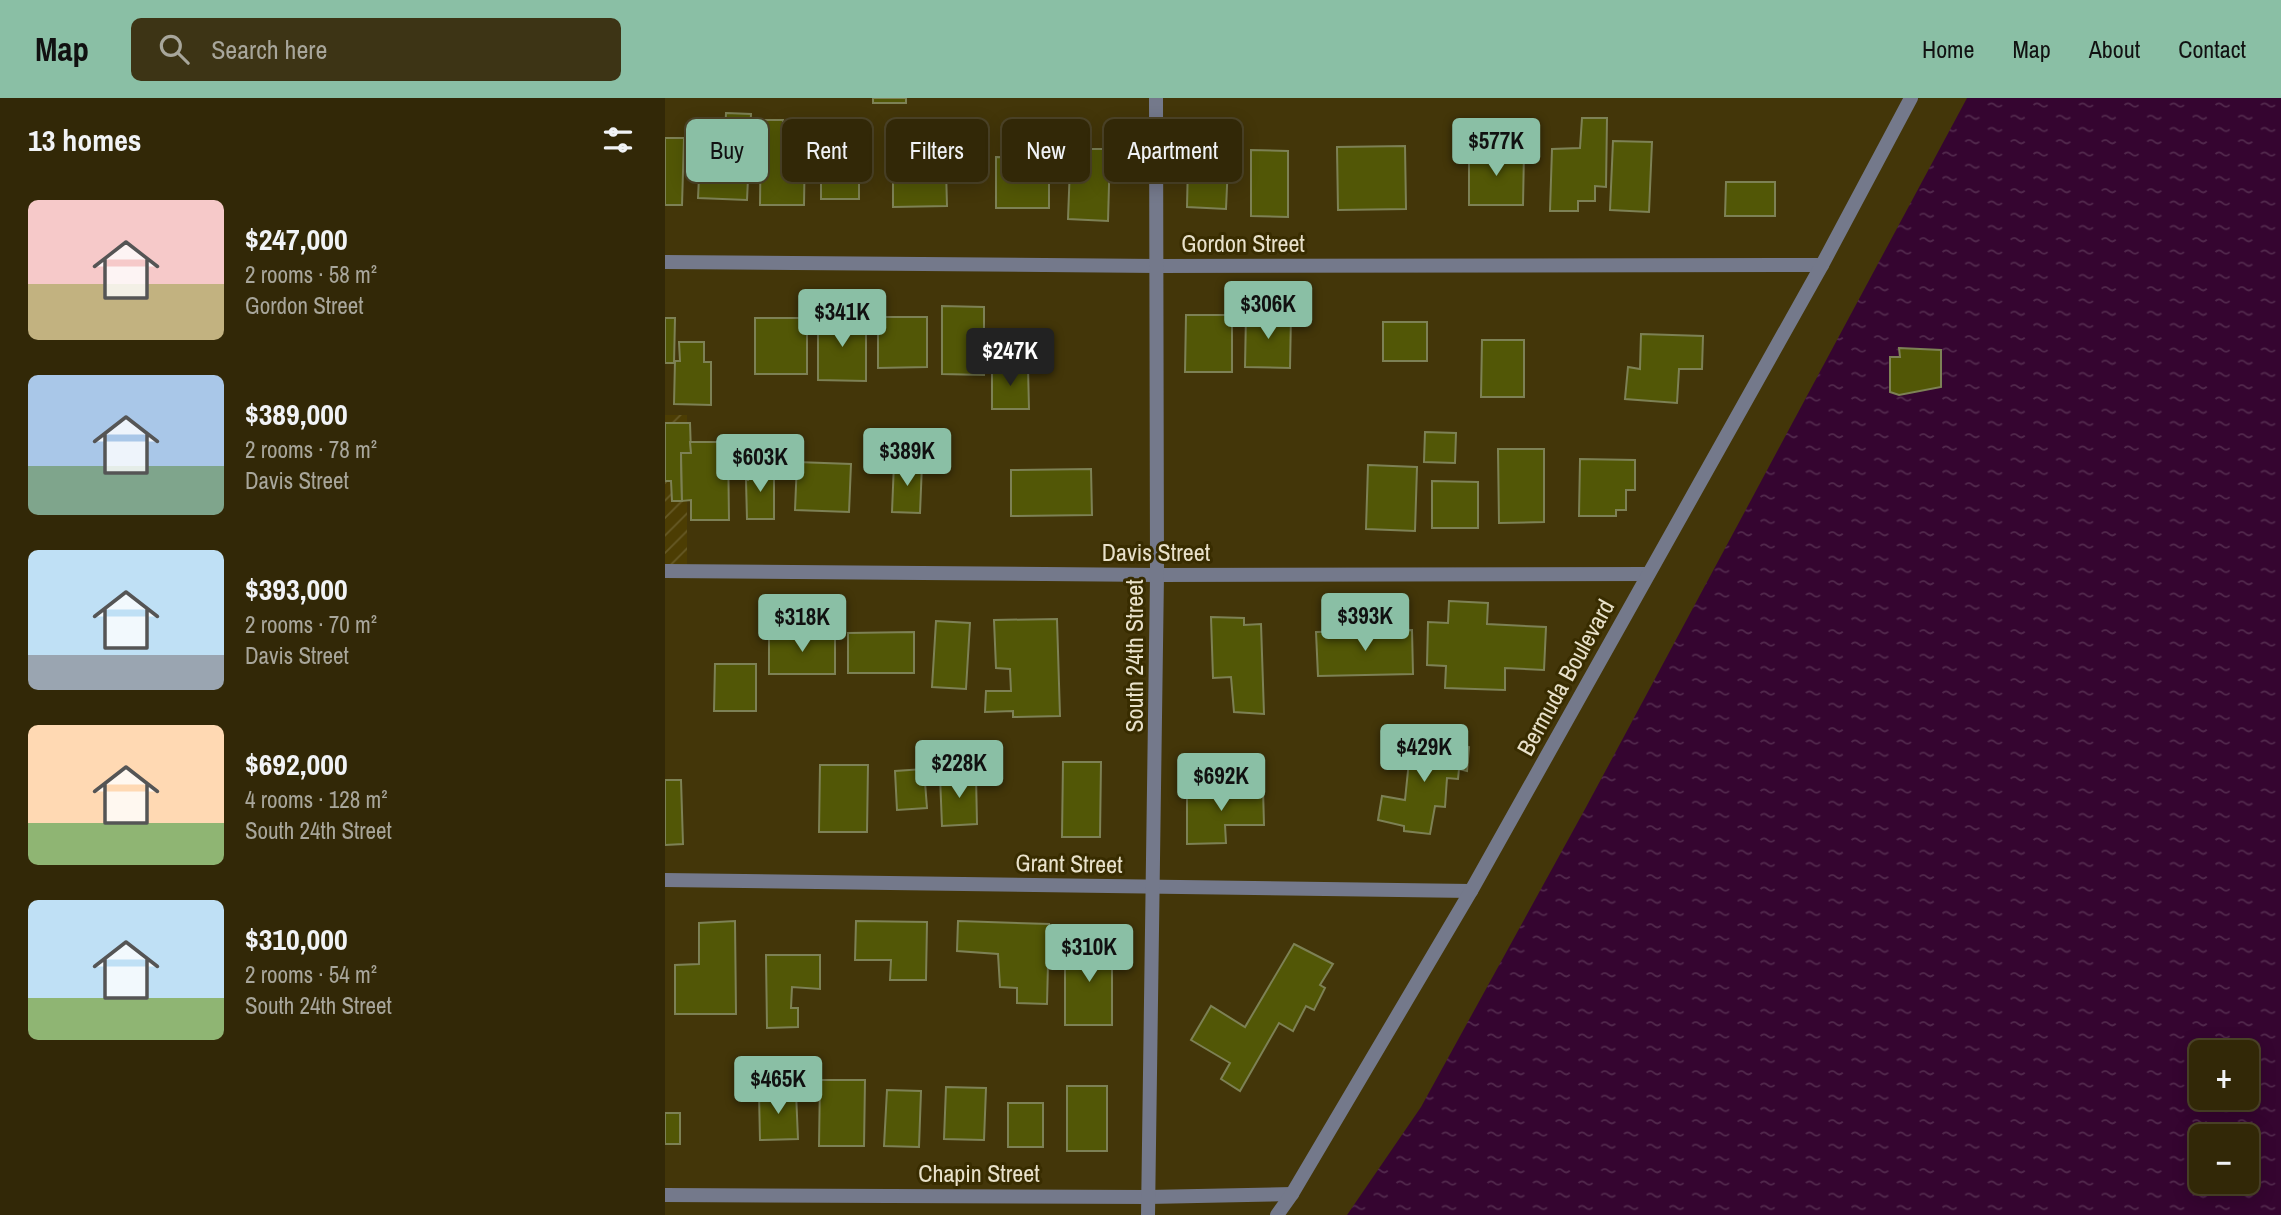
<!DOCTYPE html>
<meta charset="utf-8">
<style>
body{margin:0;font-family:"Archivo Narrow",sans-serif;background:#3d3415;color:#f1f3f6;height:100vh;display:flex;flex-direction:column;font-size:26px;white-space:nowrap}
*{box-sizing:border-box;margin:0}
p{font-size:23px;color:#a8a69b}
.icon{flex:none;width:38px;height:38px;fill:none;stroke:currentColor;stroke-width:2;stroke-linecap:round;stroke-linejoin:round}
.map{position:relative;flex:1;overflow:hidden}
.drawer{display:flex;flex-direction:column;background:#322807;width:665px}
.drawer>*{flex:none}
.top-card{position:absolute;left:21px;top:21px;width:665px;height:63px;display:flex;gap:14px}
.buttons{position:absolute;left:1524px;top:942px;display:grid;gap:14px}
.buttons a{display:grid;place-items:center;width:70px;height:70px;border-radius:10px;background:#322807;box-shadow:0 4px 18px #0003,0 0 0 2px #4d4428;font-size:35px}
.price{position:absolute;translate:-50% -60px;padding:0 16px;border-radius:7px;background:#8abfa5;color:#111;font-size:23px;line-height:46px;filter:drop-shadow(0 2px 4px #0008)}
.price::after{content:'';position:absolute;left:50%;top:42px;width:21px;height:16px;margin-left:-10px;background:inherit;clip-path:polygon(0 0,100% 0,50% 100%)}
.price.active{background:#222;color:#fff}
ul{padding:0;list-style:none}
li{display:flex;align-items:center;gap:21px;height:175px;padding:0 28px}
li span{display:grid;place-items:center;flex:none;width:196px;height:140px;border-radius:10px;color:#555}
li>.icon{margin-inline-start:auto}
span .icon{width:84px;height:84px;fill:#fffc;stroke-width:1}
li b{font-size:30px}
h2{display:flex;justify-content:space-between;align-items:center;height:84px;padding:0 28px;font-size:30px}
.tag{padding:0 24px;border-radius:10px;background:#322807;box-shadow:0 4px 18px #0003,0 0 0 2px #4d4428;font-size:24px;line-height:63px}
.tag.active{background:#8abfa5;color:#111}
header{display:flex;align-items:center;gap:42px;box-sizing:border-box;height:98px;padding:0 35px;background:#8abfa5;color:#111}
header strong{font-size:33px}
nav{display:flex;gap:38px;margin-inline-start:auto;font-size:24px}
.search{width:490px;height:63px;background:#3d3415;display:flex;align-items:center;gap:18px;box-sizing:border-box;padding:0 24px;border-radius:10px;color:#a8a69b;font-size:26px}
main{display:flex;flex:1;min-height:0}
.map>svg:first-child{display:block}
.industrial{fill:url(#industrial-furrows)}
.water{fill:url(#water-ripples);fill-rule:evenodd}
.building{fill:#525706;stroke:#7d8155;stroke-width:2}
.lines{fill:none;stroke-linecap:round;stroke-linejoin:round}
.street{stroke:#74798b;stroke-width:14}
.labels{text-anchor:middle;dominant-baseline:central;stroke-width:6;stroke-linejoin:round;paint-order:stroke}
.street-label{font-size:24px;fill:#e8e1ca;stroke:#382c00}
</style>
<header>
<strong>Map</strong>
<div class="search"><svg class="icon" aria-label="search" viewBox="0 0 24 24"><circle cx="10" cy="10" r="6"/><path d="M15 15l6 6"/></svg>Search here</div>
<nav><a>Home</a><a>Map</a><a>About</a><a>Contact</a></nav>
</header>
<main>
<section class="drawer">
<h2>13 homes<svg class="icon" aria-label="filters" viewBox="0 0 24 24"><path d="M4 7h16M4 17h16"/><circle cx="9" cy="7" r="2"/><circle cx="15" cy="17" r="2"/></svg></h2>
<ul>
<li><span style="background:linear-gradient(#f6c9c9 60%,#c2b280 0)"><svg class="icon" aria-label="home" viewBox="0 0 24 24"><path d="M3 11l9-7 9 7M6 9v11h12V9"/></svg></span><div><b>$247,000</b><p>2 rooms · 58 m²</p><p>Gordon Street</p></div></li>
<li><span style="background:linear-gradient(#a9c7e8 65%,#7fa58c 0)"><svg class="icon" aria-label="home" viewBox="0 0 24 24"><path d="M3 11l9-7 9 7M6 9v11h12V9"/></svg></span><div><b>$389,000</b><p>2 rooms · 78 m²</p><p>Davis Street</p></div></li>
<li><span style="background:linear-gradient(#bfe0f5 75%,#9aa5b1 0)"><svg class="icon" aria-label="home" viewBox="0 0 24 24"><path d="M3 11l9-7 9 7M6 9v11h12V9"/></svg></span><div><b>$393,000</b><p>2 rooms · 70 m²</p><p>Davis Street</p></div></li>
<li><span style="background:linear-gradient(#ffd9b3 70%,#8fb573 0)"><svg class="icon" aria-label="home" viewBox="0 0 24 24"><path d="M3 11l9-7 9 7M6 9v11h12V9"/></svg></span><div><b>$692,000</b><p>4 rooms · 128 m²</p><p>South 24th Street</p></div></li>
<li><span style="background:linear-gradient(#bfe0f5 70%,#8fb573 0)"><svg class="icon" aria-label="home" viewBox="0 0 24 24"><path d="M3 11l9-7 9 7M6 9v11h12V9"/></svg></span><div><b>$310,000</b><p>2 rooms · 54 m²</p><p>South 24th Street</p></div></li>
</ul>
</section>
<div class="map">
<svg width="1616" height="1117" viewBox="0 0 1616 1117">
<defs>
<pattern id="industrial-furrows" width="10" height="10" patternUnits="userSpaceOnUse" patternTransform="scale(1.75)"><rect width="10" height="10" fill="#4c3d03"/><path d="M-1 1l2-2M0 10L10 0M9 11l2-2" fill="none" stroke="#665926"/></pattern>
<pattern id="water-ripples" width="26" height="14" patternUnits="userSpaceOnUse" patternTransform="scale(1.75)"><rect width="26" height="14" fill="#350530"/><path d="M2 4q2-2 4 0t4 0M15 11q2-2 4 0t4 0" fill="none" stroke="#52294d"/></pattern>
</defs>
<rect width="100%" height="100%" fill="#433609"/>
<rect class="industrial" x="0" y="317" width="22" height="155"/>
<path class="water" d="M1302 0H1616V1117H682L756 1009 920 711ZM1536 954H1582V999H1536ZM1536 1038H1582V1083H1536Z"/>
<g class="building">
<rect x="208" y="0" width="33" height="5"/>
<path d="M61 15 86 16 82 102 33 100 36 36H60Z"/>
<path d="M917 20H942L941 89 930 88V103H913V113H885L887 51 915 50Z"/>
<path d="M96 22H118V44H140L139 107H95Z"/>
<path d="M0 40H19L17 107H0Z"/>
<path d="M948 43 987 44 984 114 945 112Z"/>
<path d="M740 48 741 111 673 112 672 49Z"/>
<path d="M426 51H445L443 123 403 121 405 68H425Z"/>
<path d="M586 52 623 53V119L586 118Z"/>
<path d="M804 52 859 53 858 107H804Z"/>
<rect x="156" y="56" width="38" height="45"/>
<path d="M331 59 384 60V110H331Z"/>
<path d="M523 64 563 66 561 111 522 109Z"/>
<path d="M281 71 282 108 228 109V72Z"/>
<path d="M1061 84H1110V118H1060Z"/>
<path d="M277 208 319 209V277L277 276Z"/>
<path d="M581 216 626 217 625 270 580 269Z"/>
<path d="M521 217H567V274H520Z"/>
<path d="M153 219H201V283L153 282Z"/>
<path d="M213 219H262V269L213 270Z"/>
<path d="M0 220H10L9 265H0Z"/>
<rect x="90" y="220" width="52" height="56"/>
<rect x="718" y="224" width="44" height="39"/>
<path d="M976 236 1038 238 1037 271H1014L1012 305 960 301 963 269 975 271Z"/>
<path d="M817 242H859V299H816Z"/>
<path d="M14 244H39V264H46V307L9 306 10 263H15Z"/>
<path d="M1234 250 1276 252V289L1234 297 1225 294V259H1235Z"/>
<path d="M363 269 364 311H327V270Z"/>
<path d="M0 325H25L26 355H16L17 403H7L6 383H0Z"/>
<path d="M760 334 791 335 790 365 759 364Z"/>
<path d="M25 344H63L64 422H26V402L17 403 16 355H26Z"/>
<path d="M833 351H879V424L834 425Z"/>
<path d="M915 361 970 362V392H961V412H951V418H914Z"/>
<path d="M132 364 186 366 184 414 130 412Z"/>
<path d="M229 365 257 366 255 415 227 414Z"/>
<path d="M703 367 752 369 750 433 701 431Z"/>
<path d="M83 370H109V421H82L81 382H83Z"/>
<path d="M426 371 427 417 346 418V372Z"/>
<path d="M767 383 813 384V430H767Z"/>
<path d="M784 503 823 505 822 526 881 529 879 572 840 570V592L780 590 781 568 762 567 763 524 783 525Z"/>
<path d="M546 519 579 520V527L596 526 599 616 569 614 566 579 548 580Z"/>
<path d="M392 521 395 618 348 619V613L320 614 321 593H346L345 571 331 570 329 522Z"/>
<path d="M271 523 305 525 301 591 267 589Z"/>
<path d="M747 532 748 576 653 578 651 534Z"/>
<path d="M249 534V575H183V535Z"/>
<rect x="104" y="536" width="66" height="40"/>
<path d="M50 566H91V613H49Z"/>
<path d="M740 641 804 649 802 673 794 671 793 681 782 680 780 709 770 708 765 736 739 733V728L713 722 717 698 740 702 744 663 737 662Z"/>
<path d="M398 664H436L435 739H397Z"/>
<path d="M155 667H203L202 734H154Z"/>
<path d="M259 671 262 710 232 712 230 673Z"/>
<path d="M311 677 312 726 277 728 275 678Z"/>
<path d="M0 682H16L18 746 0 747Z"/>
<path d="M598 691 599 727H560L561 745 522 746V692Z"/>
<path d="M70 823 71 916H10V867L34 866V825Z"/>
<path d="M191 823 262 824 261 882H225L226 862H190Z"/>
<path d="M293 823 384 826 382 906 352 905V890L335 889 333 856 292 853Z"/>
<rect x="400" y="845" width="47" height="82"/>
<path d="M629 846 668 866 655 887 660 890 649 912 641 908 628 933 614 925 575 993 556 981 565 965 526 942 546 908 580 929Z"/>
<path d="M101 857H155V891L127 889 126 910H133V929L102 930Z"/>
<path d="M155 982H200L199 1048H154Z"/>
<rect x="402" y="988" width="40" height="65"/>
<path d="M281 989 321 990 319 1042 279 1041Z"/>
<path d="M222 992 256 993 254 1049 219 1048Z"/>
<path d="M131 994 133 1041 95 1042 94 995Z"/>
<rect x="343" y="1005" width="35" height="44"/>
<rect x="0" y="1015" width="15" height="31"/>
</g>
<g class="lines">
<g class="street">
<path d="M0 164 492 168 1157 167"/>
<path d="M0 473 492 477 983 476"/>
<path d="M0 782 806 793"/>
<path d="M0 1097 483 1099 627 1096"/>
<path d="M483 1117 492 477 491 0"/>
<path d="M612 1117 627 1096 806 793 1157 167 1246 0"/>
</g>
</g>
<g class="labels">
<g class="street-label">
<text x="578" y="145">Gordon Street</text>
<text x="491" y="454">Davis Street</text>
<text transform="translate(469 558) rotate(-90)">South 24th Street</text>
<text transform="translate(900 579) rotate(-61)">Bermuda Boulevard</text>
<text transform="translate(404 765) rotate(1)">Grant Street</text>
<text x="314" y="1075">Chapin Street</text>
</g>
</g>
</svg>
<div class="buttons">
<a>+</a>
<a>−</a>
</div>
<b class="price" style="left:831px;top:80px">$577K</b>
<b class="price" style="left:603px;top:243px">$306K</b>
<b class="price" style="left:177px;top:251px">$341K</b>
<b class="price active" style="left:345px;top:290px">$247K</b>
<b class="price" style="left:242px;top:390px">$389K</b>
<b class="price" style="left:95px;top:396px">$603K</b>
<b class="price" style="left:700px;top:555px">$393K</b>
<b class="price" style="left:137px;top:556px">$318K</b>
<b class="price" style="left:759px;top:686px">$429K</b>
<b class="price" style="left:294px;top:702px">$228K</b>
<b class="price" style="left:556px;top:715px">$692K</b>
<b class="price" style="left:424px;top:886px">$310K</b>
<b class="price" style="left:113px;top:1018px">$465K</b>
<div class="top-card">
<a class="tag active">Buy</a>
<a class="tag">Rent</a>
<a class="tag">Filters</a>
<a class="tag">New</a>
<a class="tag">Apartment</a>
</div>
</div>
</main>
